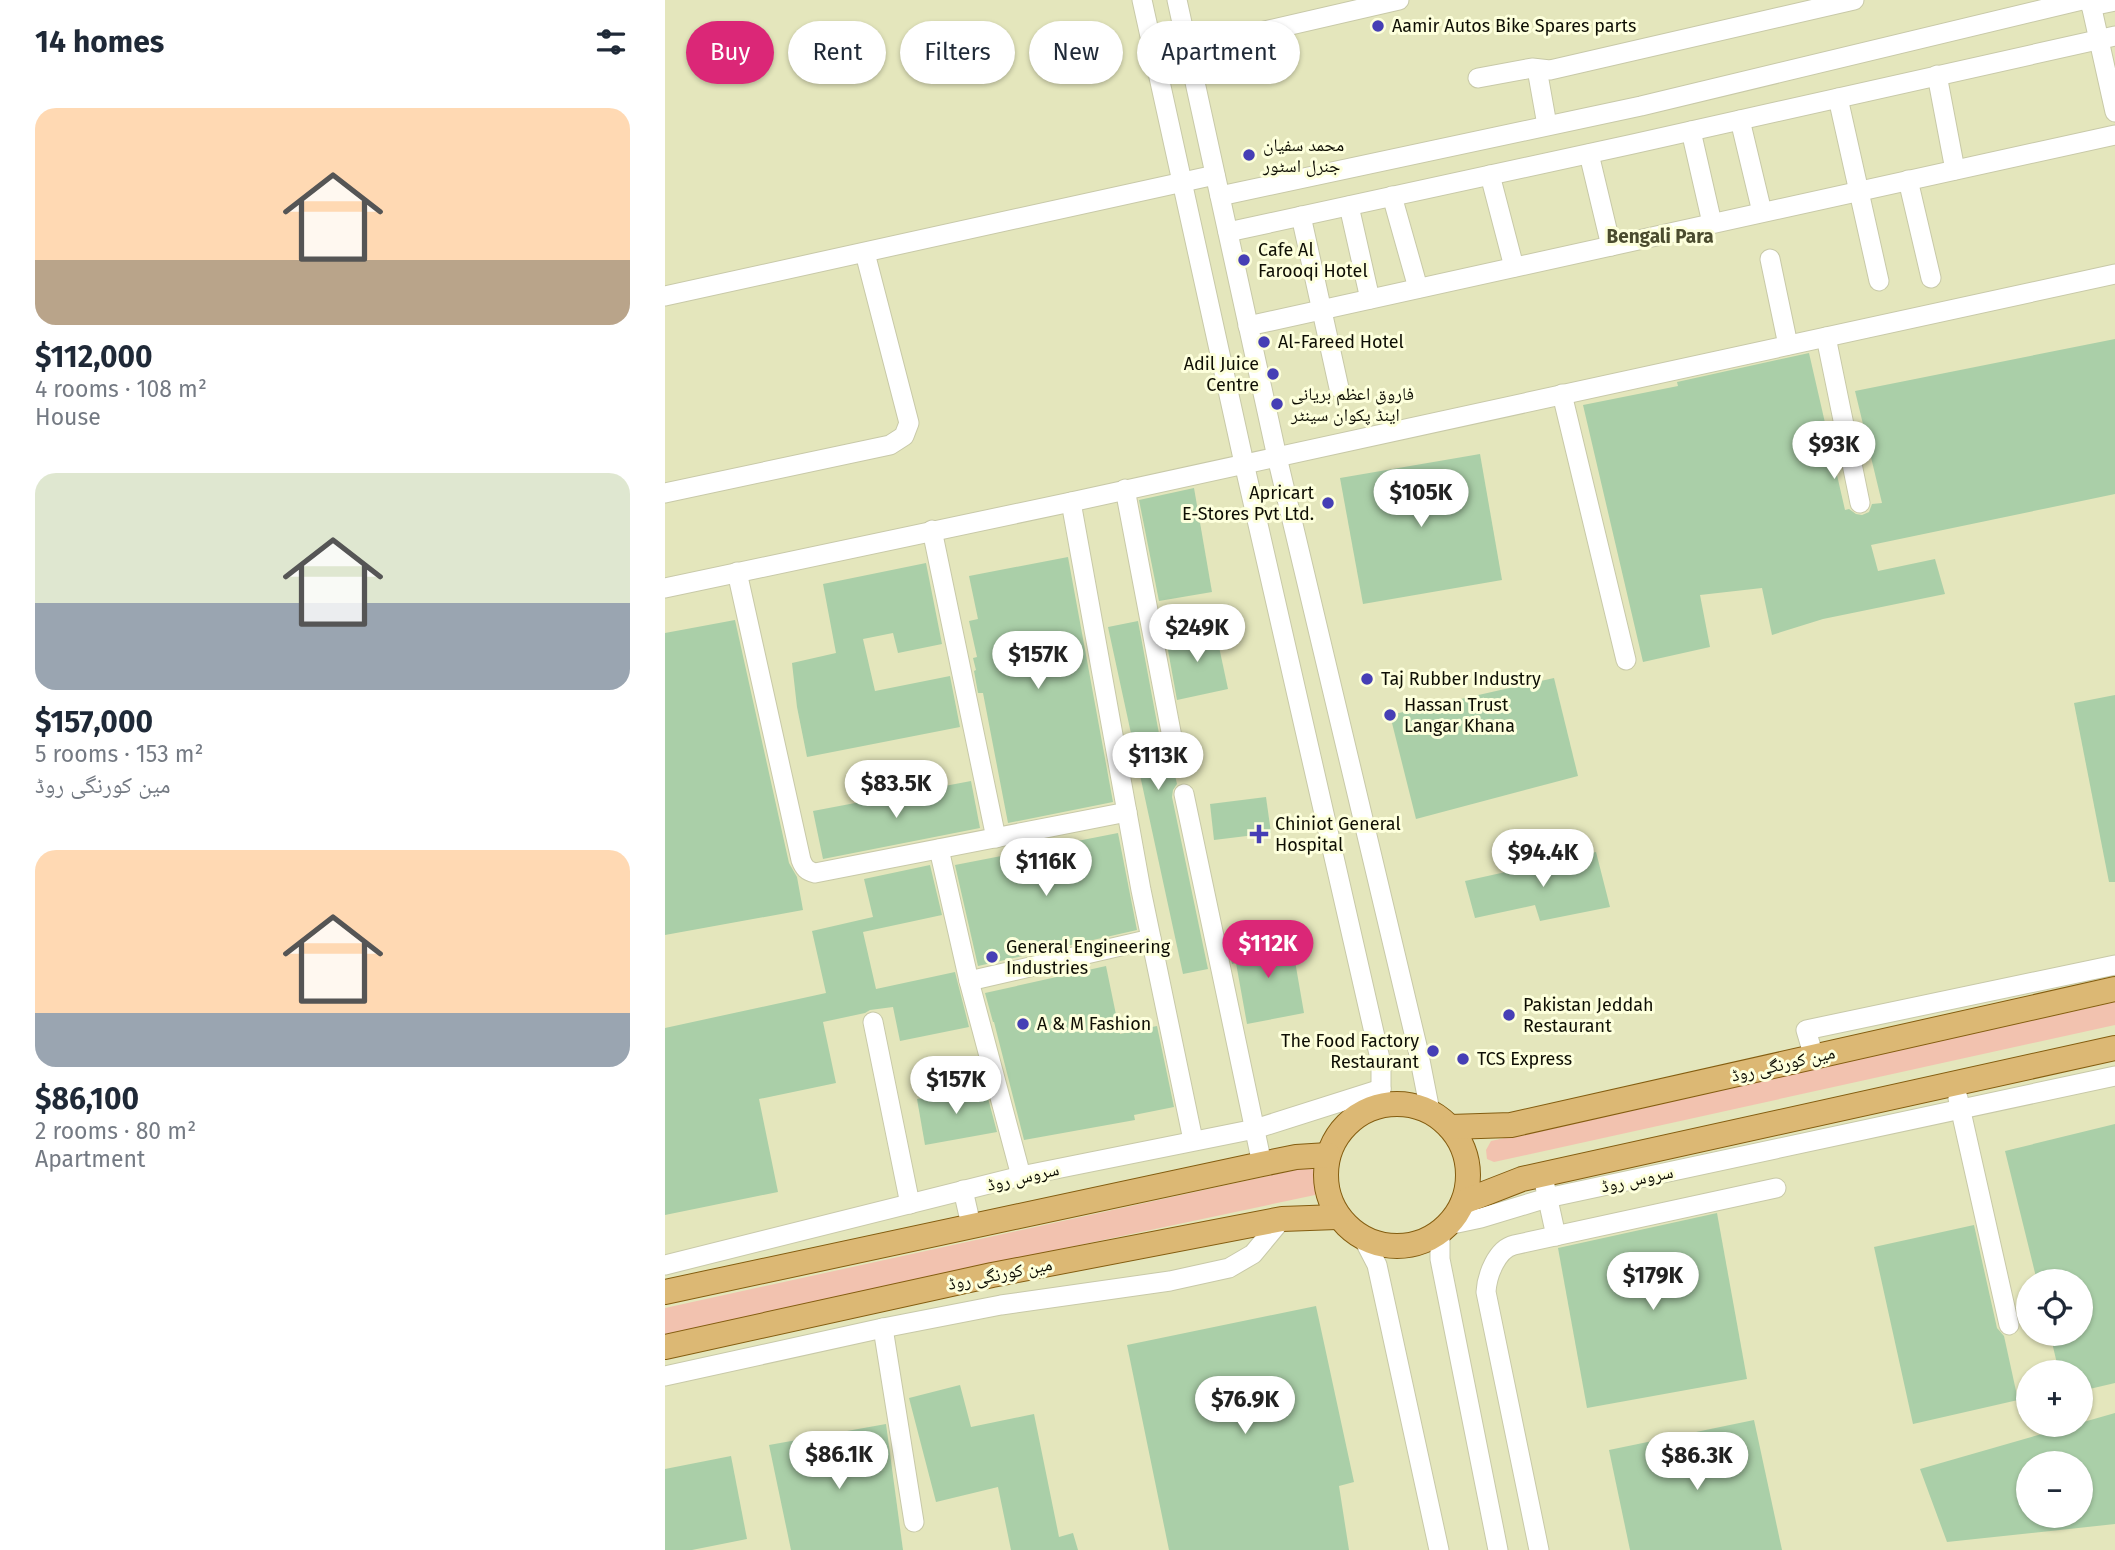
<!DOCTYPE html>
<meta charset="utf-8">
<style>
body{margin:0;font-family:"Fira Sans","Noto Naskh Arabic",sans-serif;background:#f6f6f7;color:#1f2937;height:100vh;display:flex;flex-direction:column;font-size:26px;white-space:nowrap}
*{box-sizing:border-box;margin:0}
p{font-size:23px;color:#747a83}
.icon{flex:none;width:38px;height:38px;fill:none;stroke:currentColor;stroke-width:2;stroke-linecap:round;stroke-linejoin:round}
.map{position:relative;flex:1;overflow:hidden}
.drawer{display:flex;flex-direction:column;background:#fff;width:665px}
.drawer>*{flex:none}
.top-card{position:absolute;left:21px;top:21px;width:665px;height:63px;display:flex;gap:14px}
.controls{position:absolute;left:1351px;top:1269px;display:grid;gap:14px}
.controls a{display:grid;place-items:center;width:77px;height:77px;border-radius:50%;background:#fff;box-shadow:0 2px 5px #0004;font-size:35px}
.price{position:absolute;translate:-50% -60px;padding:0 16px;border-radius:24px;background:#fff;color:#222;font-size:23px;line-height:46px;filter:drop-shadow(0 2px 4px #0008)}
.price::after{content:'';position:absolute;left:50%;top:42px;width:21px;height:16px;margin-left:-10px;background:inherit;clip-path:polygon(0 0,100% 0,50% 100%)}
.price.selected{background:#db2777;color:#fff}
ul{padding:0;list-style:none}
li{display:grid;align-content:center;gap:14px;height:371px;padding:0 35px}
li span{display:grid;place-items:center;height:217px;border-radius:21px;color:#555}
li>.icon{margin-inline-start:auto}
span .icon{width:126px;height:126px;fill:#fffc;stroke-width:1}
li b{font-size:30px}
h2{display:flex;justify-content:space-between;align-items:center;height:84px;padding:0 35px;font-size:30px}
.chip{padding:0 24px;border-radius:32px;background:#fff;box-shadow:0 2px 5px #0004;font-size:24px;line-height:63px}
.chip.selected{background:#db2777;color:#fff}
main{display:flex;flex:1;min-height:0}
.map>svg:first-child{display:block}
.built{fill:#e4e6bc;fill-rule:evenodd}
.green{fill:#f2c2af}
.building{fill:#aacfa8;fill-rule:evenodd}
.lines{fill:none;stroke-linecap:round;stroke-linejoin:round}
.minor-casing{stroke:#c8c9a8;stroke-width:21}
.major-casing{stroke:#845d10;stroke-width:26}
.minor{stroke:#fff;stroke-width:19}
.major{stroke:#dcb874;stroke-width:24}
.poi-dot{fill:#463fb5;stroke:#fdffdc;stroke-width:2.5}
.labels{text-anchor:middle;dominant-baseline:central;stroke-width:6;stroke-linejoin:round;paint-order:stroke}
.poi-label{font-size:18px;fill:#0e0e04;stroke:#fdffdc;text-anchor:start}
.street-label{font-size:18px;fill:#0e0e04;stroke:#fdffdc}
.neighbourhood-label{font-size:19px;font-weight:bold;fill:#4b4c2f;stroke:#fdffdc}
</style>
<main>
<section class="drawer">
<h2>14 homes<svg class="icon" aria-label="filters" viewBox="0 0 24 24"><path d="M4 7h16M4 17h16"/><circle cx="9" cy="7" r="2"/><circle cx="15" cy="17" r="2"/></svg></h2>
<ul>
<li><span style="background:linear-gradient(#ffd9b3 70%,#b9a48a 0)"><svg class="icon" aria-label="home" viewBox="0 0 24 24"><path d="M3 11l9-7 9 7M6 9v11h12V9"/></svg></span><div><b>$112,000</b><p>4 rooms · 108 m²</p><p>House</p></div></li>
<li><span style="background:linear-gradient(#dfe7d0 60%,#9aa5b1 0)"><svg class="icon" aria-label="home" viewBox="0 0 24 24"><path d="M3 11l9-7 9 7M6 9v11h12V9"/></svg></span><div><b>$157,000</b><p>5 rooms · 153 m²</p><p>مین کورنگی روڈ</p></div></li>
<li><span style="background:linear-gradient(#ffd9b3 75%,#9aa5b1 0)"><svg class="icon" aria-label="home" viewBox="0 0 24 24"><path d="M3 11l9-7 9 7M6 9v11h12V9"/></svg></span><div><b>$86,100</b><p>2 rooms · 80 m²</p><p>Apartment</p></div></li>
</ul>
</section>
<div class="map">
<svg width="1450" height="1550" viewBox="0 0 1450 1550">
<rect width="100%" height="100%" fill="#eff1cf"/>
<path class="built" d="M0 0H1450V1550H0ZM1363 1281H1416V1334H1363ZM1363 1372H1416V1424H1363ZM1363 1463H1416V1516H1363Z"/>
<g class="green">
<path d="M1450 1002V1025L829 1162 822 1159 821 1150 826 1141Z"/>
<path d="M644 1167 648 1168 653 1189 650 1195 297 1270 0 1338V1308Z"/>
</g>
<g class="building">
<path d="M1450 339V494L1206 545 1213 571 1270 559 1280 594 1158 619 1107 635 1097 588 1035 595 1045 647 978 662 918 405 1013 386 1012 382 1144 353 1180 510 1184 509 1191 514 1197 515 1204 512 1207 504 1217 503 1190 391Z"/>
<path d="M815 454 837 580 698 604 675 478Z"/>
<path d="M529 488 547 592 494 601 474 500Z"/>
<path d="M403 557 448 802 343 823 318 693H313L309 671 311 670 308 658 312 657 304 621 313 619 304 576Z"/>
<path d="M261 563 277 644 233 653 228 633 198 639 210 691 285 676 295 727 142 757 132 707 127 663 171 653 158 584Z"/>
<path d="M70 620 124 863 132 877 138 910 0 935V633Z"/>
<path d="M473 621 495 739 498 745 504 749 512 784 508 790 507 797 543 969 518 974 443 627Z"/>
<path d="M550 628 563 689 512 700 501 639Z"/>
<path d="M889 678 913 776 751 819 725 715Z"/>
<path d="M1450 695V882H1444L1409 703Z"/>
<path d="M306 781 315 828 158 859 148 811Z"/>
<path d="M601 797 606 833 549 840 545 804Z"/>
<path d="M453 833 472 930 313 966 290 865Z"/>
<path d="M931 852 945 907 875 921 870 905 810 918 800 881Z"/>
<path d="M265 865 277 915 198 932 211 989 290 972 304 1027 235 1041 228 1007 205 1010 200 1013 158 1022 171 1083 94 1099 113 1192 0 1215V1028L161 993 147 931 208 917 199 879Z"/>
<path d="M626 938 639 1013 582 1024 571 963 567 964 564 949Z"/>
<path d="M441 966 455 1034 492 1026 509 1107 469 1115 470 1120 359 1140 329 1022H328L320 993Z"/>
<path d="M320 1087 332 1132 260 1145 252 1099Z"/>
<path d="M1450 1124V1383L1416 1391V1372H1394L1385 1334H1416V1281H1372L1340 1151Z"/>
<path d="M1052 1213 1082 1379 922 1408 893 1248Z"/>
<path d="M1309 1225 1332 1328 1339 1336 1353 1400 1248 1424 1209 1247Z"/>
<path d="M651 1306 689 1482 674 1486 684 1550H504L462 1345Z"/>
<path d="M295 1385 306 1427 369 1414 394 1537 408 1533 413 1550H346L333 1487 271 1502 244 1398Z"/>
<path d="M1450 1413V1524L1282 1542 1255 1469ZM1363 1463H1416V1516H1363Z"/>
<path d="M1089 1420 1117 1550H965L944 1450Z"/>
<path d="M221 1424 238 1550H126L104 1445Z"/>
<path d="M66 1456 82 1539 27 1550H0V1469Z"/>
</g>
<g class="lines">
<g class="minor-casing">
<g id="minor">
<path d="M477 0 579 463 716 1063V1089L707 1108"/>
<path d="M512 0 612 457 753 1050 765 1111"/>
<path d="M1425 0 1450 112"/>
<path d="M1426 6 1450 1"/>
<path d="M522 49 734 0"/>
<path d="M872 69 882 125"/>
<path d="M1272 75 1290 170"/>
<path d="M813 78 867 68 885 70 1189 0"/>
<path d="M1173 98 1214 281"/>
<path d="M1075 120 1097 212"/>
<path d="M1026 131 1047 223"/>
<path d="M924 154 946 246"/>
<path d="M825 175 849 267"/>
<path d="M1243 180 1266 278"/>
<path d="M555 196 976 106 1417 0"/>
<path d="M727 196 753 288"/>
<path d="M684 206 705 299"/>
<path d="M636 216 674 388"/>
<path d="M563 232 968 144 1450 36"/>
<path d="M1105 259 1123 345"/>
<path d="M0 296 550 175"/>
<path d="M583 326 1450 135"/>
<path d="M1161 337 1195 503"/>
<path d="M897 394 961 660"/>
<path d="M460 489 507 737"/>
<path d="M0 493 225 445 239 436 244 423 200 253"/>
<path d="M406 502 476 890 528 1140"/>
<path d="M267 530 331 838"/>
<path d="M72 572 136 860C139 868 142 871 150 873L462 812"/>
<path d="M0 588 406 502 1450 274"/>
<path d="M519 794 597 1164"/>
<path d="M274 849 304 981 356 1176"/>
<path d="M304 981 486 939"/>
<path d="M208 1022 245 1204"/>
<path d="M1149 1057 1141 1030 1450 965"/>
<path d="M1293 1098 1344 1325"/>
<path d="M880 1186 891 1236"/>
<path d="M298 1190 306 1225"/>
<path d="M783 1225 816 1218 882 1198 1450 1076"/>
<path d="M775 1231V1259L833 1550"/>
<path d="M698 1238 712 1265 774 1550"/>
<path d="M0 1265 356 1176 590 1129 716 1089"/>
<path d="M218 1328 249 1522"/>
<path d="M0 1376 218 1328 336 1305 505 1281 564 1268 588 1254 617 1219"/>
<path d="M874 1550 821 1292C822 1275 832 1249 849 1245L1111 1188"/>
</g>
</g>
<g class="major-casing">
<g id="major">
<circle cx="732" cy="1175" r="71"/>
<path d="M785 1127 846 1125 1450 989"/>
<path d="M798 1202 857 1179 1450 1048"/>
<path d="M0 1292 597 1164 631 1157 663 1155"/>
<path d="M0 1347 327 1275 617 1219 672 1217"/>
</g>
</g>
<use href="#minor" class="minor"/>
<use href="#major" class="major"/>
</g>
<g class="poi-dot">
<circle cx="713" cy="26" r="7"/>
<circle cx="584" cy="155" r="7"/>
<circle cx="579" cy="260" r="7"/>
<circle cx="599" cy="342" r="7"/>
<circle cx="608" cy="374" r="7"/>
<circle cx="612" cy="404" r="7"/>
<circle cx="663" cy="503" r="7"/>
<circle cx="702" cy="679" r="7"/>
<circle cx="725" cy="715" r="7"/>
<path d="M590.5 823.5h7v7h7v7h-7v7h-7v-7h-7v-7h7z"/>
<circle cx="327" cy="957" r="7"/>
<circle cx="844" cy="1015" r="7"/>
<circle cx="358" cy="1024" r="7"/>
<circle cx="768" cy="1051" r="7"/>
<circle cx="798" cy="1059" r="7"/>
</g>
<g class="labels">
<g class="poi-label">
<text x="727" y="26">Aamir Autos Bike Spares parts</text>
<text x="598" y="145">محمد سفیان<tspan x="598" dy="21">جنرل اسٹور</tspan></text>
<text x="593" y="250">Cafe Al<tspan x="593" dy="21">Farooqi Hotel</tspan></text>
<text x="613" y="342">Al-Fareed Hotel</text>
<text x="594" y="364" text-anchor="end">Adil Juice<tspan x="594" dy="21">Centre</tspan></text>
<text x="626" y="394">فاروق اعظم بریانی<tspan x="626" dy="21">اینڈ پکوان سینٹر</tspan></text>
<text x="649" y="493" text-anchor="end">Apricart<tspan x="649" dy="21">E-Stores Pvt Ltd.</tspan></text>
<text x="716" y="679">Taj Rubber Industry</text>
<text x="739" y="705">Hassan Trust<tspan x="739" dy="21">Langar Khana</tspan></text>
<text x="610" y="824">Chiniot General<tspan x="610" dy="21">Hospital</tspan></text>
<text x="341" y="947">General Engineering<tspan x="341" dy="21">Industries</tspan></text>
<text x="858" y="1005">Pakistan Jeddah<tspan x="858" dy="21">Restaurant</tspan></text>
<text x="372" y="1024">A &amp; M Fashion</text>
<text x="754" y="1041" text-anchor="end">The Food Factory<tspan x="754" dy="21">Restaurant</tspan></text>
<text x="812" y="1059">TCS Express</text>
</g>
<g class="street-label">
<text transform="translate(1118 1064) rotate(-13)">مین کورنگی روڈ</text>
<text transform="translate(358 1177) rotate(-13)">سروس روڈ</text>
<text transform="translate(972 1179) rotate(-12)">سروس روڈ</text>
<text transform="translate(335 1274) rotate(-11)">مین کورنگی روڈ</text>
</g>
<g class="neighbourhood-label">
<text x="995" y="236">Bengali Para</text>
</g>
</g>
</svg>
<div class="controls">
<a><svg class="icon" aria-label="locate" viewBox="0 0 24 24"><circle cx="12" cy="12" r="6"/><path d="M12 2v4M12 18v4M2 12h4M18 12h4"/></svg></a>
<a>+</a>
<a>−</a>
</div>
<b class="price" style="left:1169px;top:481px">$93K</b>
<b class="price" style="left:756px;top:529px">$105K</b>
<b class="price" style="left:532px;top:664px">$249K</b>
<b class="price" style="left:373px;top:691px">$157K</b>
<b class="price" style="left:493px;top:792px">$113K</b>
<b class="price" style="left:231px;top:820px">$83.5K</b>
<b class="price" style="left:878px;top:889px">$94.4K</b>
<b class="price" style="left:381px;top:898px">$116K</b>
<b class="price selected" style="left:603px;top:980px">$112K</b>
<b class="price" style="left:291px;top:1116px">$157K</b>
<b class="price" style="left:988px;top:1312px">$179K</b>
<b class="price" style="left:580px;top:1436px">$76.9K</b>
<b class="price" style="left:174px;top:1491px">$86.1K</b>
<b class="price" style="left:1032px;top:1492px">$86.3K</b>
<div class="top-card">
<a class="chip selected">Buy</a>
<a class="chip">Rent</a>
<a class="chip">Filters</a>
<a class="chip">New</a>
<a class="chip">Apartment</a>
</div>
</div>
</main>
